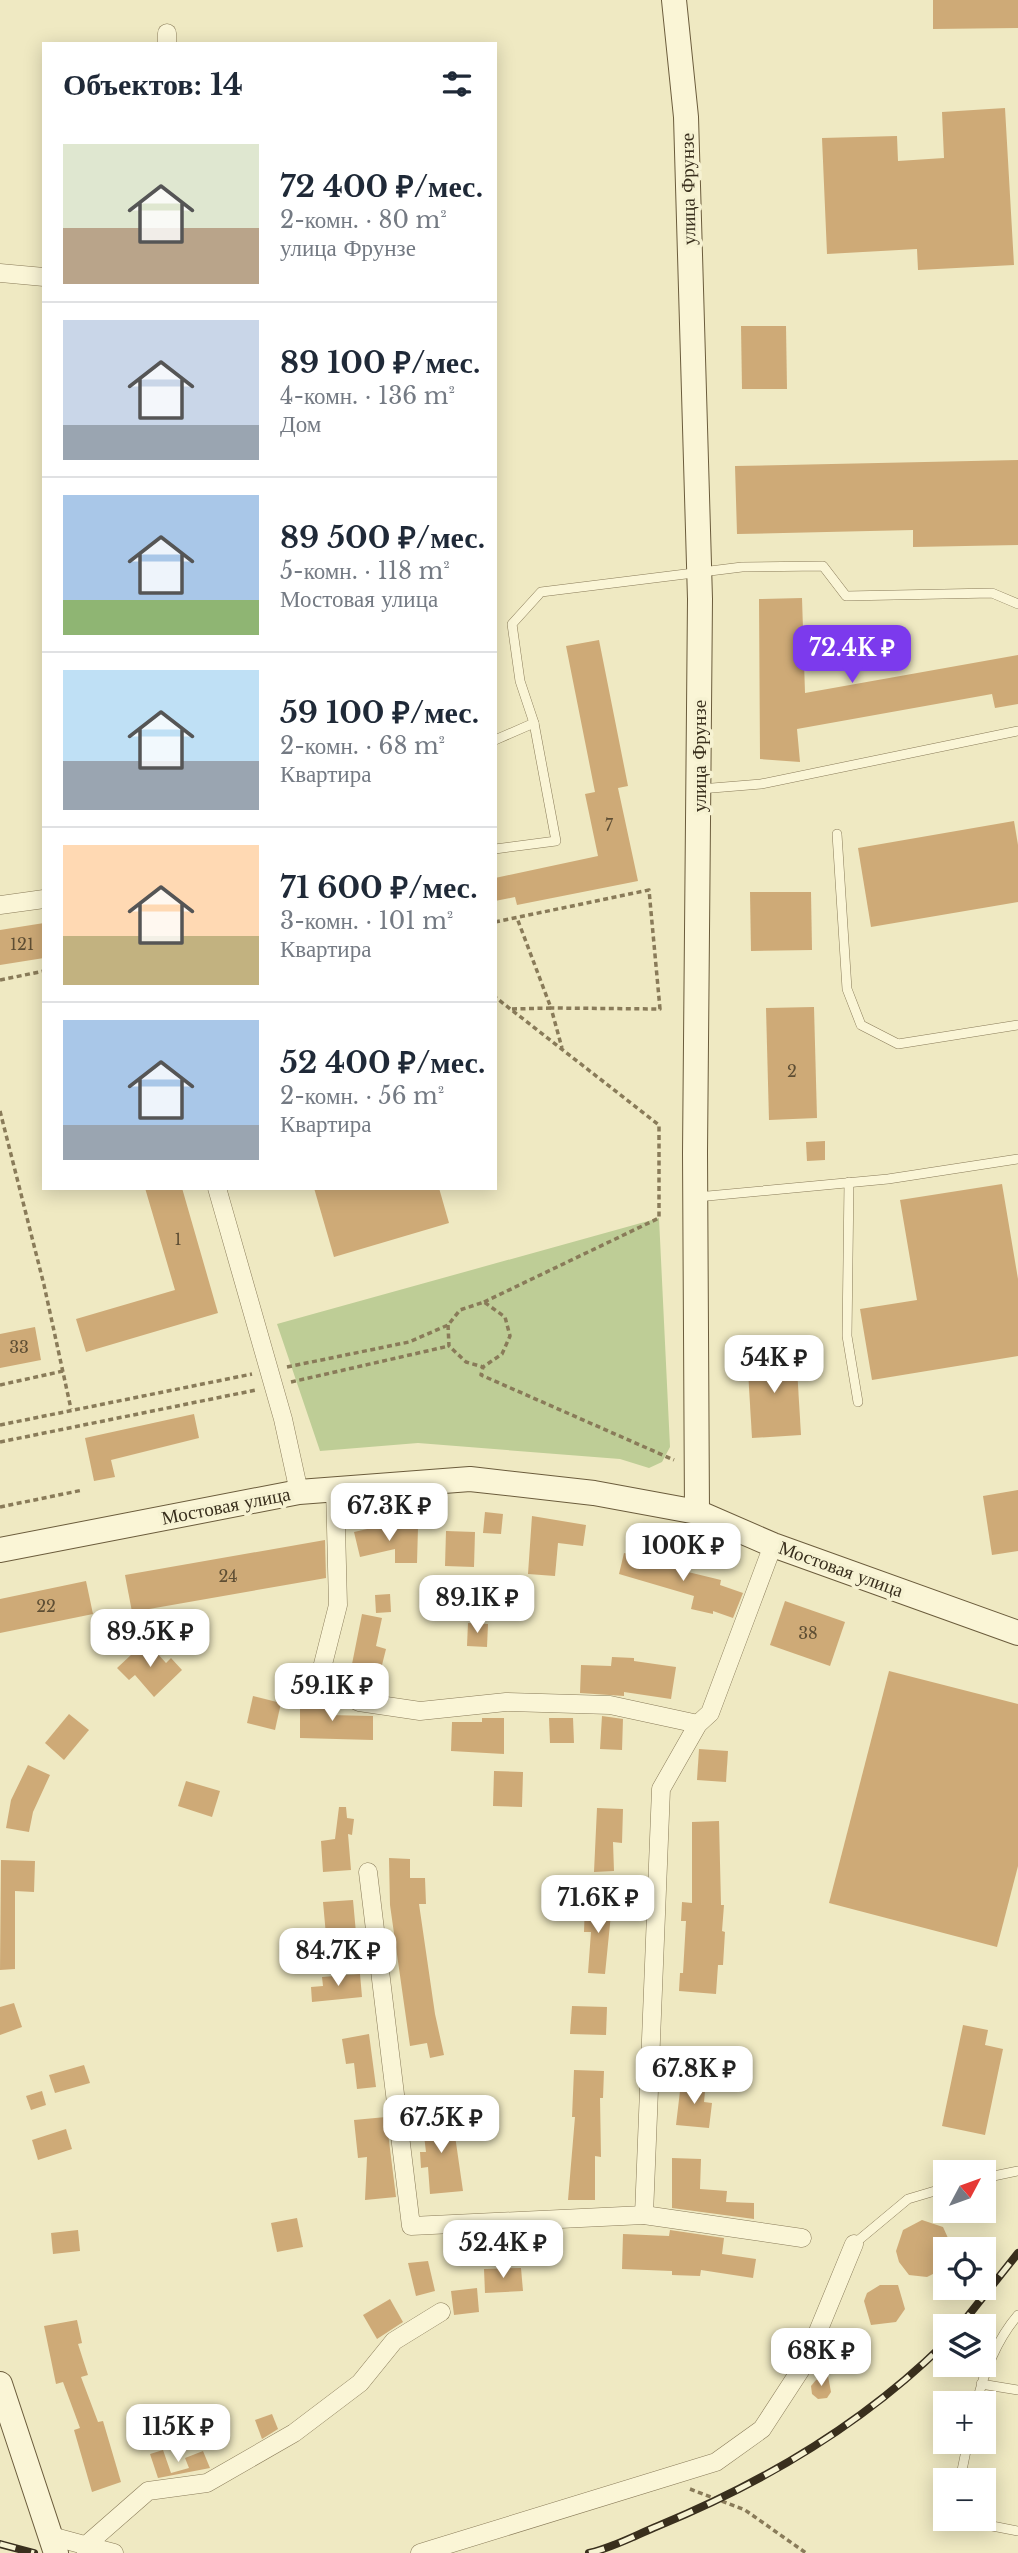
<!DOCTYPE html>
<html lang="ru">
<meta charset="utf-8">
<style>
body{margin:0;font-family:"Libre Baskerville",serif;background:#f6f6f7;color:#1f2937;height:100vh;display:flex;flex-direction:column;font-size:26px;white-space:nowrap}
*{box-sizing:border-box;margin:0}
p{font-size:23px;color:#747a83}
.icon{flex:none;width:38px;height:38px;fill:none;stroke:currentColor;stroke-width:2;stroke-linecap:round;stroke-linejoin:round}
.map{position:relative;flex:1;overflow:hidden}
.sheet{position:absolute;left:42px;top:42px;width:455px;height:1148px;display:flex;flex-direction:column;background:#fff;border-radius:0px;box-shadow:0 4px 18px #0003}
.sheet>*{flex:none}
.needle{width:46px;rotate:49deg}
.controls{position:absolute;left:933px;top:2160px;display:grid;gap:14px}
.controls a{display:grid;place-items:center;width:63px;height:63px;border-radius:0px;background:#fff;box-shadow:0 4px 18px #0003;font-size:35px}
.price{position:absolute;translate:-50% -60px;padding:0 16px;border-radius:14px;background:#fff;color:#222;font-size:23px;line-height:46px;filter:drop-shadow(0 2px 4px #0008)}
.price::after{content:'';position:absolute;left:50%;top:42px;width:21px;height:16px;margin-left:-10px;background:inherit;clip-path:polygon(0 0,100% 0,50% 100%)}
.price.current{background:#7c3aed;color:#fff}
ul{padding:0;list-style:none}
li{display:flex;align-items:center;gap:21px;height:175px;padding:0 21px}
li+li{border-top:2px solid #e0e1e3}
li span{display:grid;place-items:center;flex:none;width:196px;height:140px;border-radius:0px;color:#555}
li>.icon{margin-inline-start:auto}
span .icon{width:84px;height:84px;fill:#fffc;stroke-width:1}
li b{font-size:30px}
h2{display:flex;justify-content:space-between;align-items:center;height:84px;padding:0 21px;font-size:30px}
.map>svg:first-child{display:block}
.green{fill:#becd96}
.building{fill:#ceaa77}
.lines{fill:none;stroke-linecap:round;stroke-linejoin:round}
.lane-casing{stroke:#897b59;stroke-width:10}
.street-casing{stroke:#897b59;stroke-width:19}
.secondary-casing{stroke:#6b5c3c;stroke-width:26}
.path{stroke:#897b59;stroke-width:3.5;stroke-dasharray:5 3.5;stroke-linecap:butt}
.lane{stroke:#faf5d6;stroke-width:9}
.street{stroke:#faf5d6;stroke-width:18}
.secondary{stroke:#faf5d6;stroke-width:24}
.rail-casing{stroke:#392f1d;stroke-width:8}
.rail{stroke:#f6f2d2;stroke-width:5;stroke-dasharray:16;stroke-linecap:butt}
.labels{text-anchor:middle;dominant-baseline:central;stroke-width:7;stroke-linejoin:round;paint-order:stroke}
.number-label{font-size:16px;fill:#5e4e34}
.street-label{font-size:19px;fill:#392f1d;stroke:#f6f2d2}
</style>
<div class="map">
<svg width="1018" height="2553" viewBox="0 0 1018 2553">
<rect width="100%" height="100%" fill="#efe9c2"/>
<path class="green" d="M659 1218 670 1447 662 1462 649 1468 620 1459 418 1443 320 1451 277 1324Z"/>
<g class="building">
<path d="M933 0H1018V28L933 29Z"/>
<path d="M1005 108 1014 265 918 270 917 249 827 254 822 138 897 136 898 161 944 158 942 112Z"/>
<path d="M741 326H786L787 389H742Z"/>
<path d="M1018 460V545L913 547V530L737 534 735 466Z"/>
<path d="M802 598 805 693 1018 655V704L995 708 992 694 797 729 800 762 760 759 759 599Z"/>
<path d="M599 640 628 786 618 788 638 881 517 905 515 897 495 901V878L598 856 585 794 595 792 566 646Z"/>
<path d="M1014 821 1018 845V902L871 927 858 848Z"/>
<path d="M750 892H811L812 950 751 951Z"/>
<path d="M44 923V958L0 965V930Z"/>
<path d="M814 1007 817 1118 769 1120 766 1008Z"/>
<path d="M825 1141V1160L807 1161 806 1142Z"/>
<path d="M1002 1184 1018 1279V1356L872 1380 860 1309 917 1300 900 1200Z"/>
<path d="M145 1188H182L218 1313 86 1352 76 1319 175 1290Z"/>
<path d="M314 1188H439L449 1223 334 1257Z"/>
<path d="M35 1327 41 1360 0 1368V1334Z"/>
<path d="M796 1352 801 1435 752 1438 747 1354Z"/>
<path d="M194 1414 199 1438 111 1460 115 1477 94 1481 85 1438Z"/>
<path d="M1018 1490V1551L992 1555 983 1496Z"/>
<path d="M485 1512 503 1514 501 1534 483 1533Z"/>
<path d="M532 1516 586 1525 583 1546 558 1543 555 1576 528 1574Z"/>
<path d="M376 1527 418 1528 417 1563H395V1549L360 1557 354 1532Z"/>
<path d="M446 1531 475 1532 474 1567 445 1566Z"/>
<path d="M325 1540 326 1578 132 1612 125 1575Z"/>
<path d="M638 1548 658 1554 655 1564 721 1580 720 1585 743 1593 733 1618 713 1611V1614L691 1609 694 1596 619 1574 624 1553 636 1556Z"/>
<path d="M86 1581 93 1614 0 1633V1599Z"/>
<path d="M390 1594 391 1612 376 1613 375 1595Z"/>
<path d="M785 1601 845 1622 830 1666 770 1645Z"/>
<path d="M362 1614 382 1618 376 1646 386 1649 378 1681 350 1674Z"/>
<path d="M468 1623 488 1624 487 1647 467 1646Z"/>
<path d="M146 1641 166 1663 171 1658 182 1670 154 1697 135 1675 129 1680 117 1668Z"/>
<path d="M612 1657 634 1658V1661L676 1667 671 1699 624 1692V1696L580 1693 581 1665 611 1666Z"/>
<path d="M889 1671 1018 1704V1866L997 1947 829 1903Z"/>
<path d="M253 1696 281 1703 275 1730 247 1723Z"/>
<path d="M300 1699 329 1700V1715L373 1716V1740L300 1738Z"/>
<path d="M69 1714 89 1730 64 1760 45 1743Z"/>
<path d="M602 1716 623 1719 622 1750 600 1749Z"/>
<path d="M482 1718H504V1754L451 1751 452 1722H482Z"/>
<path d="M549 1718H573L574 1743H550Z"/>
<path d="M699 1749 728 1751 726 1782 697 1780Z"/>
<path d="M28 1765 50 1775 33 1812 29 1832 6 1828 11 1800Z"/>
<path d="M494 1771 523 1772 522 1807 493 1806Z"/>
<path d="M186 1781 220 1791 212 1817 178 1806Z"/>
<path d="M339 1807H346L347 1818 354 1819 352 1835 348 1834 351 1870 323 1872 321 1841 335 1839Z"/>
<path d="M597 1808 623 1809 622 1843 613 1842 614 1871 594 1872Z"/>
<path d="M719 1821 721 1905H724L722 1931 725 1932 723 1965H718L716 1994 679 1991 680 1973H683L686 1921H681L682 1902 692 1903V1822Z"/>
<path d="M389 1858 410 1859V1878H425L426 1904H419L435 2014 444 2055 430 2058 427 2043 410 2046 390 1905Z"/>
<path d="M1 1860 35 1861 34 1892 15 1891V1969L0 1970Z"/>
<path d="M353 1900 356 1933 326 1935 323 1902Z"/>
<path d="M585 1903 612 1904 605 1974 588 1973 591 1932H584Z"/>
<path d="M360 1974 362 1997 312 2002 311 1987 323 1986 322 1977Z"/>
<path d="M14 2003 22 2027 0 2035V2007Z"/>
<path d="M572 2006 607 2007 606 2035 570 2034Z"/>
<path d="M963 2025 988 2030 985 2045 1003 2049 985 2135 942 2126Z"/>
<path d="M369 2034 376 2087 357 2089 354 2063 346 2064 342 2039Z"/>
<path d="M84 2065 90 2083 55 2093 49 2075Z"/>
<path d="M574 2070 604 2071 603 2098H600L601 2157 595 2156V2200H568L575 2117H572Z"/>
<path d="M687 2079 706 2081 704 2102 712 2103 709 2128 676 2125 680 2091 685 2092Z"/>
<path d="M42 2091 46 2105 31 2110 26 2096Z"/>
<path d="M452 2115 463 2191 430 2194 428 2167 421 2168 420 2152H426L422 2119Z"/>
<path d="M386 2117 396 2197 365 2200 367 2157 358 2158 354 2120Z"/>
<path d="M66 2129 72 2149 38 2160 32 2140Z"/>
<path d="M672 2158 701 2159 700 2189 727 2191 726 2202 754 2203V2219L672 2208Z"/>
<path d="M297 2218 303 2247 277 2252 271 2223Z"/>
<path d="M922 2220 943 2227 953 2249H945V2268L927 2277 909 2275 899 2262 896 2251 903 2230Z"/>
<path d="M78 2230 80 2251 53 2254 51 2233Z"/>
<path d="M670 2230 724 2238 722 2254 756 2259 753 2278 701 2270 700 2276 672 2275V2271L622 2269 623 2234 669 2236Z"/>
<path d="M428 2261 435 2291 416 2296 408 2263Z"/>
<path d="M521 2268 523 2291 485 2293 484 2269Z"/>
<path d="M880 2285H898L905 2309 896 2322 871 2325 864 2301 867 2293Z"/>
<path d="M477 2288 479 2312 454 2315 451 2291Z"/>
<path d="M390 2299 403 2322 377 2339 363 2315Z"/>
<path d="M77 2320 82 2343 78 2344 88 2375 81 2377 98 2422 103 2421 121 2482 92 2492 74 2430 80 2428 63 2382 56 2384 44 2326Z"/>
<path d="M848 2332 865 2333 870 2350 866 2364 852 2372 835 2370 830 2354 834 2339Z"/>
<path d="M828 2376 831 2392 827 2398 818 2399 812 2394 811 2386 816 2380Z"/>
<path d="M272 2414 278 2429 262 2439 255 2420Z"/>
<path d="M163 2450 171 2473 189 2468 185 2458 203 2451 210 2468 158 2478 150 2454Z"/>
</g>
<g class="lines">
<g class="lane-casing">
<g id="lane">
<path d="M495 740 534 723 520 681 512 624 541 592 742 567 823 566 846 596 992 593 1018 604"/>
<path d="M700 789 761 784 1018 731"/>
<path d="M837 834 847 989 861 1025 898 1044 1018 1025"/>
<path d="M495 849 556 841 534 723"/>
<path d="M849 1182 847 1336 858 1402"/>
<path d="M697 1197 888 1179 1018 1159"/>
<path d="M984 2178 1018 2171"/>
<path d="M854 2244 908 2199 945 2188"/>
<path d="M981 2384 1018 2390"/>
<path d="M977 2403C983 2373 998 2338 1018 2315"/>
<path d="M960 2480 968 2441"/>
<path d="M977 2518 982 2524 1018 2531"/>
</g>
</g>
<g class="street-casing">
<g id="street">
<path d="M167 44V33"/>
<path d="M0 273 44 277"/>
<path d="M0 905 44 899"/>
<path d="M217 1188 283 1419 299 1492"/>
<path d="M335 1488 338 1605 321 1672 328 1687 359 1702 420 1711 506 1702 610 1705 698 1724"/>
<path d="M368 1872 411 2226 644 2215 802 2238"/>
<path d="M644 2215 661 1789 698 1724 710 1713 773 1545"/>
<path d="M51 2536 114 2553"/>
<path d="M84 2547 148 2491 207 2483 294 2433 360 2383 394 2341 441 2312"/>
<path d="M420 2553 716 2462 762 2429 805 2363 854 2244"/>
</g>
</g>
<g class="secondary-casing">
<g id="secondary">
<path d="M674 0 686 117 700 599 695 1153 697 1512"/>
<path d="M0 1550 299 1492 470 1479 594 1493 697 1512 773 1545 1018 1633"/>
<path d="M0 2384 56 2553"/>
</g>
</g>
<g class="path">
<path d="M495 922 649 890 660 1009 551 1008 562 1048"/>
<path d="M0 980 44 971"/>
<path d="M512 1009 551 1008 517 918"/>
<path d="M0 1111 44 1285 71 1409"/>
<path d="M484 1302 659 1218V1125L495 997"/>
<path d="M448 1325 449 1346 466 1362 483 1367 481 1375 674 1460"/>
<path d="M287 1367 409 1342 448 1325 460 1310 484 1302 505 1317 510 1336 502 1354 483 1367"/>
<path d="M291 1382 449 1346"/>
<path d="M0 1385 63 1371"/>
<path d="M0 1425 252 1374"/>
<path d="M0 1442 256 1390"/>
<path d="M0 1507 83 1490"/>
<path d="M690 2489 745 2510 806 2553"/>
</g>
<use href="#lane" class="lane"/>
<use href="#street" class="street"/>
<use href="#secondary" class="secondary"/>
<g class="rail-casing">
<g id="rail">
<path d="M960 2326 1018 2253"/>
<path d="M0 2544 34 2553"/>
<path d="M589 2553C612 2548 636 2535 658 2526 765 2482 863 2424 945 2343"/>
</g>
</g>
<use href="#rail" class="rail"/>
</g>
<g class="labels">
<g class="number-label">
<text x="609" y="825">7</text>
<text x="22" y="944">121</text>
<text x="792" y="1071">2</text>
<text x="178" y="1239">1</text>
<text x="19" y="1347">33</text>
<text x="228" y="1576">24</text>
<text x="46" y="1606">22</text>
<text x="808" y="1633">38</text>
</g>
<g class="street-label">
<text transform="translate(688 189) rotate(-91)">улица Фрунзе</text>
<text transform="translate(699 756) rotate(-90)">улица Фрунзе</text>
<text transform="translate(226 1506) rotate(-11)">Мостовая улица</text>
<text transform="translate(841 1569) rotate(20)">Мостовая улица</text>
</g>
</g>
</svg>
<div class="controls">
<a><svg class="needle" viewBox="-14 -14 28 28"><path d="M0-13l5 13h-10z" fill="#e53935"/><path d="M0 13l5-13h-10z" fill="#747a83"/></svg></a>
<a><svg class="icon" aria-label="locate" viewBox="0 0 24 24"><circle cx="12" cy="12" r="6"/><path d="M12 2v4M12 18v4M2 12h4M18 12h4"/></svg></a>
<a><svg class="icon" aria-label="layers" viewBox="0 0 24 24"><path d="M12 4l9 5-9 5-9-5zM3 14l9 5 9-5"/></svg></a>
<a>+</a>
<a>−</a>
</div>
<b class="price current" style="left:852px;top:685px">72.4K ₽</b>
<b class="price" style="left:774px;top:1395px">54K ₽</b>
<b class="price" style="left:389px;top:1543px">67.3K ₽</b>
<b class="price" style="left:683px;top:1583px">100K ₽</b>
<b class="price" style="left:477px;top:1635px">89.1K ₽</b>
<b class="price" style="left:150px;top:1669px">89.5K ₽</b>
<b class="price" style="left:332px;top:1723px">59.1K ₽</b>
<b class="price" style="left:598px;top:1935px">71.6K ₽</b>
<b class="price" style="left:338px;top:1988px">84.7K ₽</b>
<b class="price" style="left:694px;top:2106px">67.8K ₽</b>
<b class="price" style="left:441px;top:2155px">67.5K ₽</b>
<b class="price" style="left:503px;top:2280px">52.4K ₽</b>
<b class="price" style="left:821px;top:2388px">68K ₽</b>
<b class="price" style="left:178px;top:2464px">115K ₽</b>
<section class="sheet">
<h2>Объектов: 14<svg class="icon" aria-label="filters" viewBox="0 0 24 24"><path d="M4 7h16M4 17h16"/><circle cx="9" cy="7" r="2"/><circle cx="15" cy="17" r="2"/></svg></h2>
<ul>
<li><span style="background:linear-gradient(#dfe7d0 60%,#b9a48a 0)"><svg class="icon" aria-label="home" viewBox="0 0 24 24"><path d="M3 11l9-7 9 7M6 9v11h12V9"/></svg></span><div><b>72 400 ₽/мес.</b><p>2-комн. · 80 m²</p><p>улица Фрунзе</p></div></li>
<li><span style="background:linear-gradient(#c9d6e8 75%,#9aa5b1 0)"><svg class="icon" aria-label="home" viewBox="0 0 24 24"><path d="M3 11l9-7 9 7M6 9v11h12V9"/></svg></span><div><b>89 100 ₽/мес.</b><p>4-комн. · 136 m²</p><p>Дом</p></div></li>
<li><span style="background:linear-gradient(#a9c7e8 75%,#8fb573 0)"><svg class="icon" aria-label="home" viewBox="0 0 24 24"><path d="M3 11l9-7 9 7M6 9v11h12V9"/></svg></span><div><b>89 500 ₽/мес.</b><p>5-комн. · 118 m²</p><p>Мостовая улица</p></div></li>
<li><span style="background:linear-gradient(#bfe0f5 65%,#9aa5b1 0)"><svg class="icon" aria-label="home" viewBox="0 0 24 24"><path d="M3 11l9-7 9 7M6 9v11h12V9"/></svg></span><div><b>59 100 ₽/мес.</b><p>2-комн. · 68 m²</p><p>Квартира</p></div></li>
<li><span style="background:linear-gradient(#ffd9b3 65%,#c2b280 0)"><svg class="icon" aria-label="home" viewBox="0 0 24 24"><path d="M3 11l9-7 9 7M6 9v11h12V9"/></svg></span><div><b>71 600 ₽/мес.</b><p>3-комн. · 101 m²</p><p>Квартира</p></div></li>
<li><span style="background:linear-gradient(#a9c7e8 75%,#9aa5b1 0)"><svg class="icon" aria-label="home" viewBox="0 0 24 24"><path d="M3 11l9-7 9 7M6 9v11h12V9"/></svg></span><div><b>52 400 ₽/мес.</b><p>2-комн. · 56 m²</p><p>Квартира</p></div></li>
</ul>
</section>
</div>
